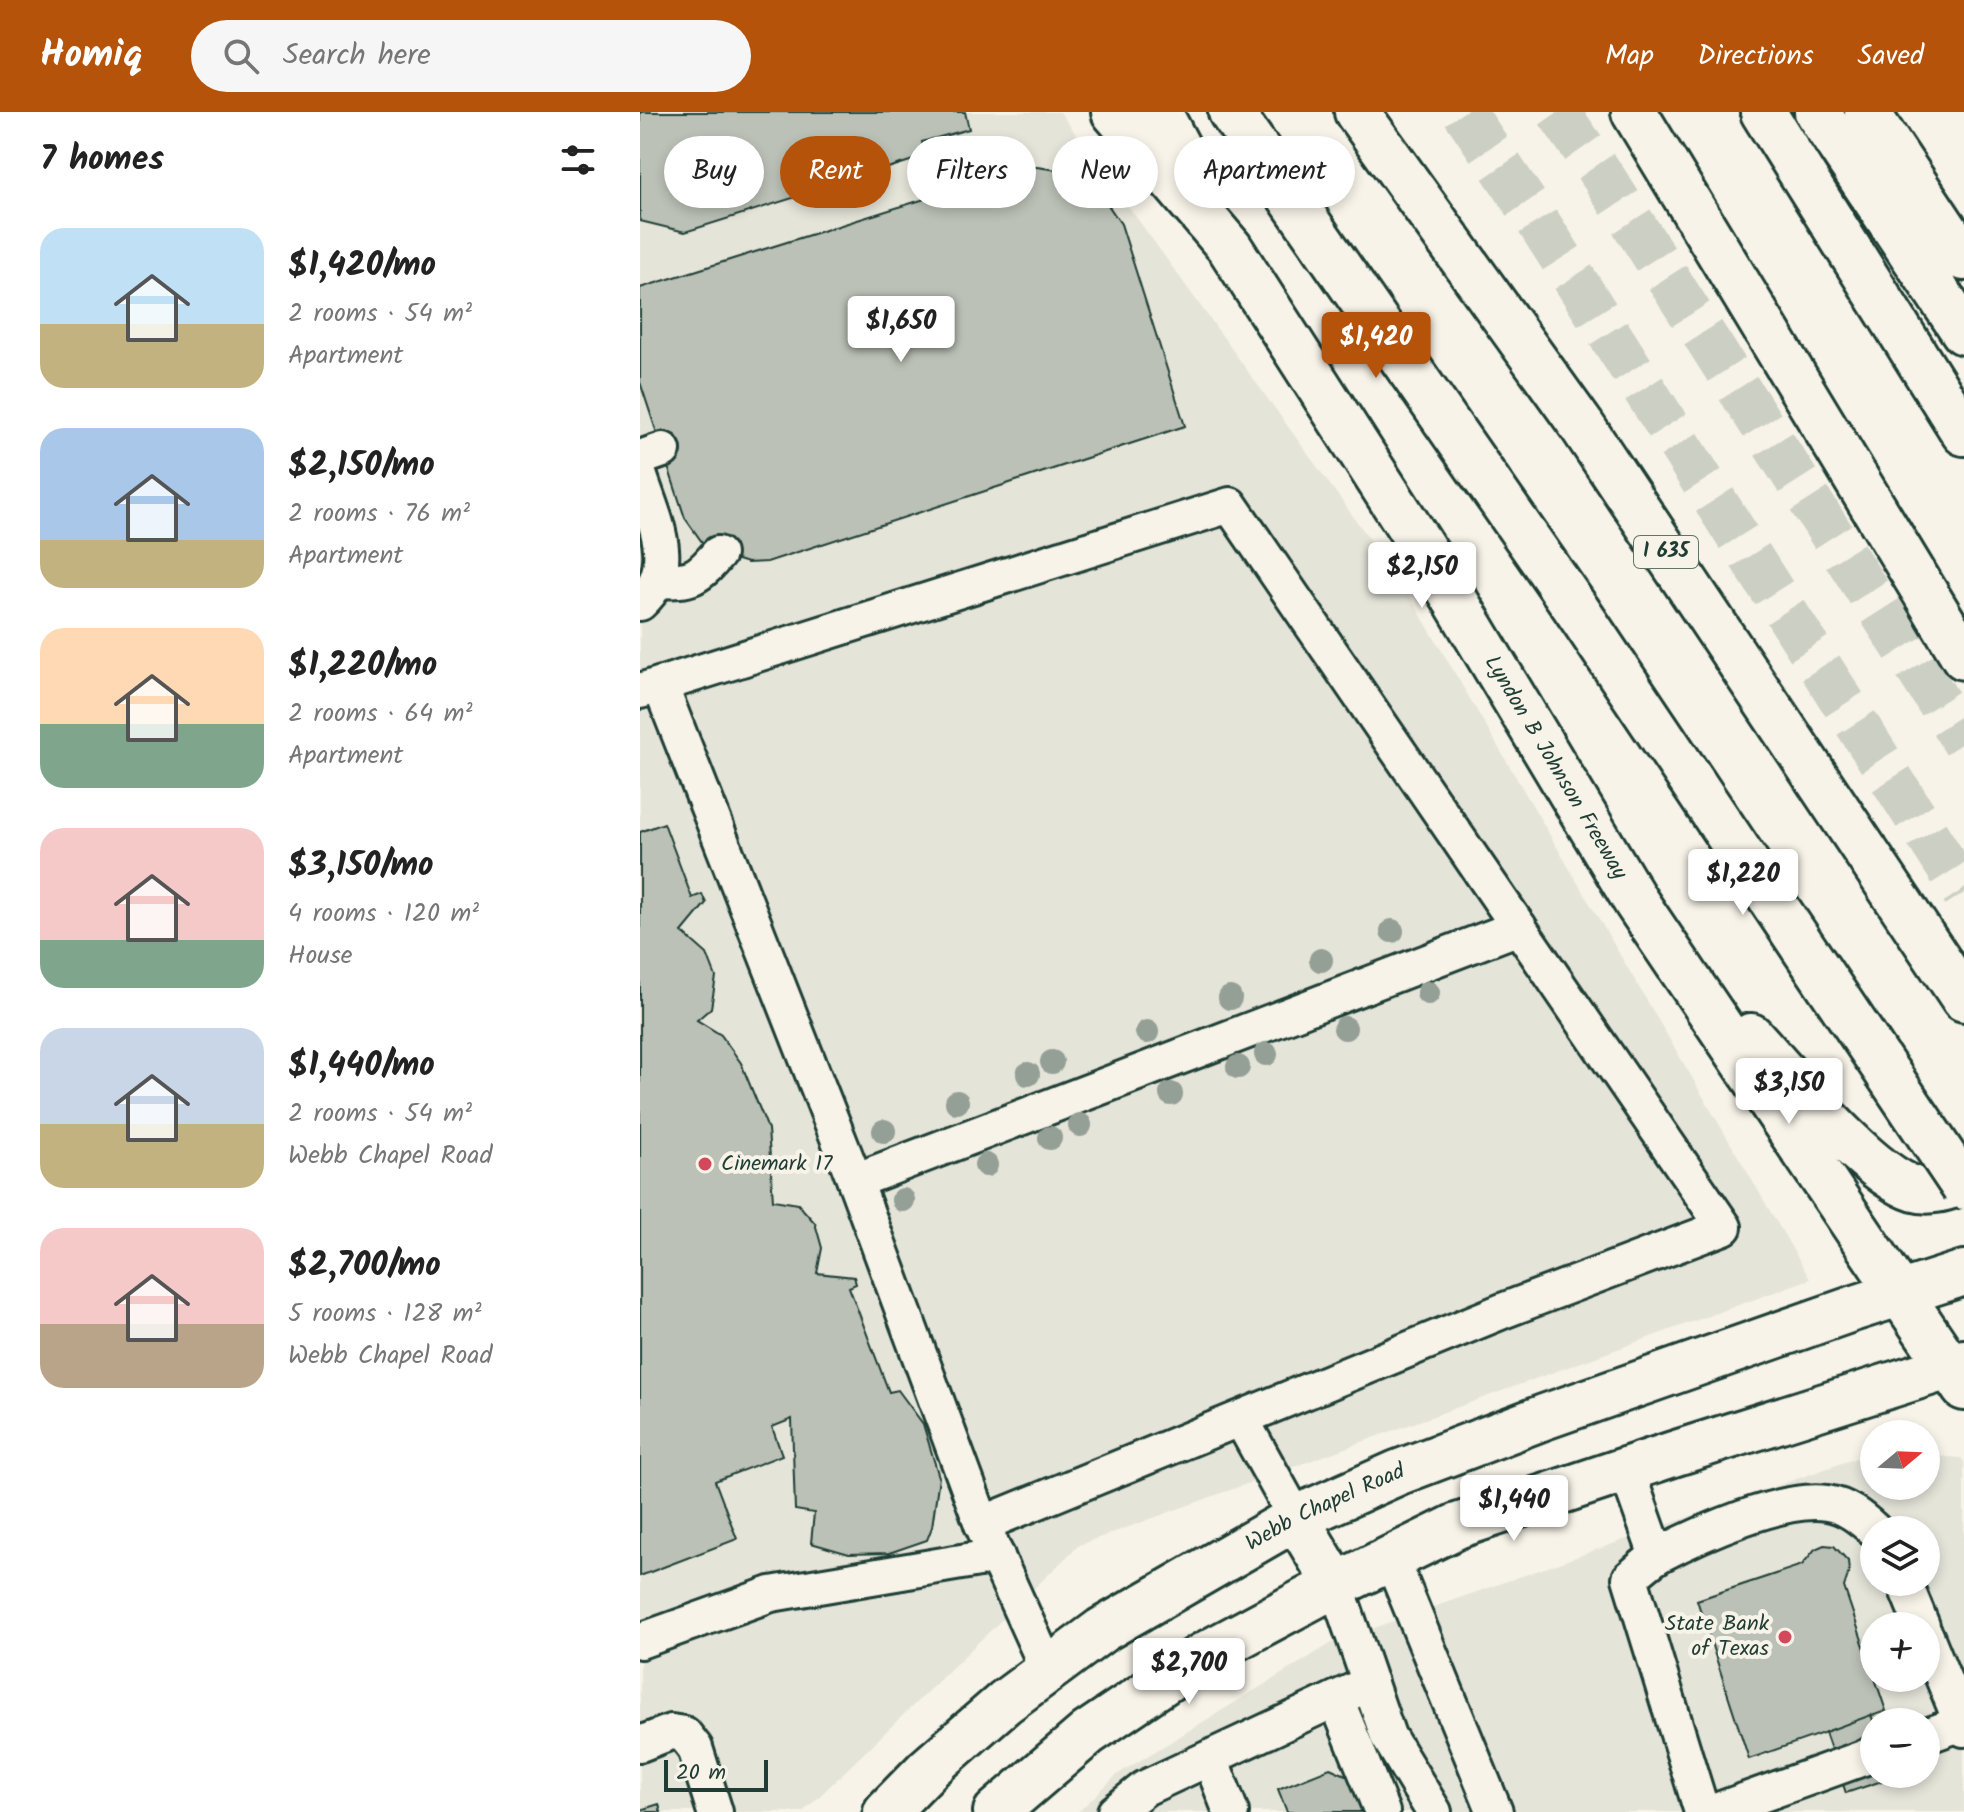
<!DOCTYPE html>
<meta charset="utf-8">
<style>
body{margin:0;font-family:Kalam,sans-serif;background:#f6f6f6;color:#222;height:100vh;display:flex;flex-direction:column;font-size:30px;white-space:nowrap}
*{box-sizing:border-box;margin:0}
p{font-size:26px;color:#767676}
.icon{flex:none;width:44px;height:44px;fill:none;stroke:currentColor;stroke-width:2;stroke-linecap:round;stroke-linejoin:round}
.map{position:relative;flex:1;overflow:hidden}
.sheet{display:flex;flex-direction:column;background:#fff;width:640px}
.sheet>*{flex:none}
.banner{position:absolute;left:24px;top:24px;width:760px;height:72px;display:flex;gap:16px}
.needle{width:52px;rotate:71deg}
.tools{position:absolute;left:1220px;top:1308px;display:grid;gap:16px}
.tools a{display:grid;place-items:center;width:80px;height:80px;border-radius:50%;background:#fff;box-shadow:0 4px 12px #0003;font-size:40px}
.scale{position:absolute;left:24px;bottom:20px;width:104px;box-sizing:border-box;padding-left:8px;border:4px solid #1f3d34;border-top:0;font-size:22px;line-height:28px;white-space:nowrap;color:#1f3d34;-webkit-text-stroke:6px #f7f3e8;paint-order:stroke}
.price{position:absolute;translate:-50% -68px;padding:0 18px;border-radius:8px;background:#fff;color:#222;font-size:26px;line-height:52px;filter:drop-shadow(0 2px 4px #0008)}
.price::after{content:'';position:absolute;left:50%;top:48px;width:24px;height:18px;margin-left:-12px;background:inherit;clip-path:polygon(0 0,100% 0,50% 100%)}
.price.on{background:#b45309;color:#fff}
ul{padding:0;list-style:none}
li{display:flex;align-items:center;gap:24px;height:200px;padding:0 40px}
li span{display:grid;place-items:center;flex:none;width:224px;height:160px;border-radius:24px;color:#555}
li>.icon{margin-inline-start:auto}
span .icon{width:96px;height:96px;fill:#fffc;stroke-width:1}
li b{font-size:34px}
h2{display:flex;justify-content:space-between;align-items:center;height:96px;padding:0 40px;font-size:34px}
.pill{padding:0 28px;border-radius:36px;background:#fff;box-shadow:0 4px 12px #0003;font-size:28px;line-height:72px}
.pill.on{background:#b45309;color:#fff}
header{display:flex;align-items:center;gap:48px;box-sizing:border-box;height:112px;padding:0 40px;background:#b45309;color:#fff}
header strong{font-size:38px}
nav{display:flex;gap:44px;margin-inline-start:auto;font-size:28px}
.search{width:560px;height:72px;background:#f6f6f6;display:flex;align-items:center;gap:20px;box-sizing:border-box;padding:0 28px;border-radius:44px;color:#767676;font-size:30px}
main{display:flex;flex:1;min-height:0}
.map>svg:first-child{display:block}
.built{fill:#e5e4d9;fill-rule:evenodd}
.building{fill:#bbc1b6;stroke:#1f3d34;stroke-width:2}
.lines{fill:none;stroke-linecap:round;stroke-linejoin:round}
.highway-tunnel{stroke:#cccfc4;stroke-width:44;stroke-dasharray:44 22;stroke-linecap:butt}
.minor-casing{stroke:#1f3d34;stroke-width:40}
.major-casing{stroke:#1f3d34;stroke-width:50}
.highway-casing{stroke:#1f3d34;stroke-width:50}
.minor{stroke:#f7f3e8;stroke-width:34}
.major{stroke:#f7f3e8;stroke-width:44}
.highway{stroke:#f7f3e8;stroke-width:44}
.major-bridge-casing{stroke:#1f3d34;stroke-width:50;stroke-linecap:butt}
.major-bridge{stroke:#f7f3e8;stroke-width:44}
.tree{fill:#949f96}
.poi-dot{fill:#d1495b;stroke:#f7f3e8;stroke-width:3}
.labels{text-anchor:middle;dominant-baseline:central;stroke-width:8;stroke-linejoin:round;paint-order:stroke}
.shield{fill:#f7f3e8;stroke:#60746a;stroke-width:2}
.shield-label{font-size:20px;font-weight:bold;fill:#1f3d34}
.street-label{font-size:22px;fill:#1f3d34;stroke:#f7f3e8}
.poi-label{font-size:22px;fill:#1f3d34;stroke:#f7f3e8;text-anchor:start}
</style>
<header>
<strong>Homiq</strong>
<div class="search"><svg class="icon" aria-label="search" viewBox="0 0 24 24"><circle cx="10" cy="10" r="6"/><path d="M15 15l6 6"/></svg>Search here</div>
<nav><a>Map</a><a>Directions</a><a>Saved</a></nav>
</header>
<main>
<section class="sheet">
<h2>7 homes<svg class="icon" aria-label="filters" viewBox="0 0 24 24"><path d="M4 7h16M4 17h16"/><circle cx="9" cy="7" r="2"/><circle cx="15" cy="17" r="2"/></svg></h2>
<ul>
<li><span style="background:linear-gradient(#bfe0f5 60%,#c2b280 0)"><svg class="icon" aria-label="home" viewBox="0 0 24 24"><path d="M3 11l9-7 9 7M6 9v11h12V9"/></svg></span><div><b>$1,420/mo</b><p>2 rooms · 54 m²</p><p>Apartment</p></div></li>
<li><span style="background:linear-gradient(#a9c7e8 70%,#c2b280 0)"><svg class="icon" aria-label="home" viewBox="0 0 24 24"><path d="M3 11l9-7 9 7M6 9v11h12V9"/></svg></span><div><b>$2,150/mo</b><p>2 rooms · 76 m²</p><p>Apartment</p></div></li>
<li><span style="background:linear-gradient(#ffd9b3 60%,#7fa58c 0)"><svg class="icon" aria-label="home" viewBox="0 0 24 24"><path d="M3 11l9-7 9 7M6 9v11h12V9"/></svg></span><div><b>$1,220/mo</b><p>2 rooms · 64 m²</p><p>Apartment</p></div></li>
<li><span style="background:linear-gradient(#f6c9c9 70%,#7fa58c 0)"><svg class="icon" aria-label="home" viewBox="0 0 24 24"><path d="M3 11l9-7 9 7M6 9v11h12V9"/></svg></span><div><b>$3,150/mo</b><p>4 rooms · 120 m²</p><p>House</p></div></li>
<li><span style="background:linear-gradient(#c9d6e8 60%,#c2b280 0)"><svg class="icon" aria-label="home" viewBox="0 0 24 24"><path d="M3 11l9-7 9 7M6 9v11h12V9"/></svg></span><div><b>$1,440/mo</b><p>2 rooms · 54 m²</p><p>Webb Chapel Road</p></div></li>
<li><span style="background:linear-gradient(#f6c9c9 60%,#b9a48a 0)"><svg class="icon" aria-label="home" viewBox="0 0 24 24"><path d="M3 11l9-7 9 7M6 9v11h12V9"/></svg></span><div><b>$2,700/mo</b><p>5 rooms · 128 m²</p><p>Webb Chapel Road</p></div></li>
</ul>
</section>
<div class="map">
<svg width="1324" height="1700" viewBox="0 0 1324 1700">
<rect width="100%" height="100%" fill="#f7f3e8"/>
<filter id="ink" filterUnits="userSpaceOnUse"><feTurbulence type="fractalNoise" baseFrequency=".0125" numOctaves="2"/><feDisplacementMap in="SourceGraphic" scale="16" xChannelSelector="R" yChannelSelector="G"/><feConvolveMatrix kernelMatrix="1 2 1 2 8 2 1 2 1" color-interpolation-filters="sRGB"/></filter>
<g filter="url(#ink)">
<g class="built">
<path d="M0 0H420L765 476 1170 1167 439 1433 163 1700H0Z"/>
<path d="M1233 1340 1234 1374H1286V1343L1321 1346 1324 1350V1700H438L478 1662 692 1531ZM1234 1418H1286V1470H1234ZM1234 1514H1286V1566H1234ZM1234 1610H1286V1662H1234Z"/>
</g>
<g class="building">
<path d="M0 0H325L329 17 282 30 286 44 45 120 0 109Z"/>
<path d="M390 54 431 60 457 77 481 112 545 314 127 450 107 451 78 442 62 430 45 406 0 270V176Z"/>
<path d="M24 711 52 786 62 782 66 791 42 820 67 842 76 865 71 896 57 908 81 923 101 951 128 1017 133 1088 158 1092 175 1111 182 1136 177 1161 214 1165 216 1172 209 1175 249 1280 258 1278 283 1312 299 1365 292 1415 287 1428 249 1441 209 1442 171 1431 174 1401 155 1398 152 1307 132 1315 142 1343 75 1369 97 1427 0 1464V720Z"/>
<path d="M1184 1433 1194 1434 1208 1449 1209 1460 1204 1475 1246 1599 1109 1647 1057 1488 1162 1453 1175 1437Z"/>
<path d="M1231 1603 1234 1611V1662H1252L1254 1665 1206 1681 1185 1620Z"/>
<path d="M690 1656 708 1664 723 1700H647L638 1677Z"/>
<path d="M19 1692 21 1700H0V1698Z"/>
</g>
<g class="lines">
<g class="highway-tunnel">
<path d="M824 0 895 105 1324 781"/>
<path d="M918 0 964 66 1324 630"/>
</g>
<g class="minor-casing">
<g id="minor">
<path d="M0 346 23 338"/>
<path d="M0 365C14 408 40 455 0 491"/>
<path d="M19 468C51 470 58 466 78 442"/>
<path d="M20 573 215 1069 342 1412 408 1558"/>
<path d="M0 579 590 393 1084 1115 865 1198 342 1412"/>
<path d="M215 1069 879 815"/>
<path d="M601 1307 656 1406"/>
<path d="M986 1357 1017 1444"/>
<path d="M751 1446 855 1700"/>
<path d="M1264 1470 1282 1514"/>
<path d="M696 1473 748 1624 794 1700"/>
<path d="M1286 1524 1324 1617"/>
<path d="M0 1529 131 1482 357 1444"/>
<path d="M696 1587 742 1700"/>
<path d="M1286 1624 1322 1611"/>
<path d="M0 1632 31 1620 44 1622 55 1636 75 1700"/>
<path d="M570 1646 591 1700"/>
<path d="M475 1700 505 1676 730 1571"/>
<path d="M1062 1700 990 1466C999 1458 1009 1449 1019 1443 1059 1422 1143 1384 1187 1391 1206 1394 1220 1405 1234 1418"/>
<path d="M1073 1700 1234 1642"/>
</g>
</g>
<g class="major-casing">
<g id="major">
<path id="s1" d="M474 0 590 136 805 471 996 790 1324 1276"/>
<path d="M519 0 554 66"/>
<path d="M591 0 937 498"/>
<path d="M1123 0 1324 321"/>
<path d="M1177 0 1324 220"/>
<path d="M1227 0 1324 146"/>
<path d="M1111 924C1147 963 1228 1063 1275 1077 1292 1082 1308 1075 1324 1070"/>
<path d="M656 1406 696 1473"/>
<path id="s2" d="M246 1700 288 1657 365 1590 462 1518 656 1406 757 1361 904 1305 1212 1197 1324 1161"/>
<path d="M356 1700 448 1621 562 1544 674 1484 817 1414 1033 1342 1324 1250"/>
</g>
</g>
<g class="highway-casing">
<g id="highway">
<path d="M717 0 942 314 1324 887"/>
<path d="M994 0 1324 545"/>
</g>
</g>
<use href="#minor" class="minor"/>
<use href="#major" class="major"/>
<use href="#highway" class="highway"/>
<g class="major-bridge-casing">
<path id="major-bridge" d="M937 498 1324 1075"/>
</g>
<use href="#major-bridge" class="major-bridge"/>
</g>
<g class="tree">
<circle cx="752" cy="819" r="12"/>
<circle cx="681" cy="848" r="12"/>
<circle cx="788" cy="881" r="12"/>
<circle cx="590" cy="886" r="12"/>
<circle cx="705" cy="916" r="12"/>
<circle cx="507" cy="920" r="12"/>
<circle cx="626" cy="942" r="12"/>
<circle cx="412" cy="950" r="12"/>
<circle cx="598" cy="955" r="12"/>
<circle cx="388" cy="962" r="12"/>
<circle cx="531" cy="982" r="12"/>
<circle cx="317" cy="990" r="12"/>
<circle cx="440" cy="1013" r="12"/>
<circle cx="244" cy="1019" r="12"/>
<circle cx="410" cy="1026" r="12"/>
<circle cx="346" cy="1053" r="12"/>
<circle cx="263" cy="1088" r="12"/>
</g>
</g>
<g class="poi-dot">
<circle cx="65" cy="1052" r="8"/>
<circle cx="1145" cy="1525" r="8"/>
</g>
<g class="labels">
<rect class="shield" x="994" y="424" width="64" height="32" rx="6"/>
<g class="shield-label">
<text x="1026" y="440">I 635</text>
</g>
<g class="street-label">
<text stroke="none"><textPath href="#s1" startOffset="792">Lyndon B Johnson Freeway</textPath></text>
<text stroke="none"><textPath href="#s2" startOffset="538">Webb Chapel Road</textPath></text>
</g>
<g class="poi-label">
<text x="81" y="1052">Cinemark 17</text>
<text x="1129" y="1512" text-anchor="end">State Bank<tspan x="1129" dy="25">of Texas</tspan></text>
</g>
</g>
</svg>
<div class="tools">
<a><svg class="needle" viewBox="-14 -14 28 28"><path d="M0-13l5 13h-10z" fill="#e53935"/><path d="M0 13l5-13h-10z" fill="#767676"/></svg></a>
<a><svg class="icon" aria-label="layers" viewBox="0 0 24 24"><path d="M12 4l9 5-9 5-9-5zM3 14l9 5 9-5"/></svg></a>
<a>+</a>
<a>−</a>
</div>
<div class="scale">20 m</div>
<b class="price" style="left:261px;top:252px">$1,650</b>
<b class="price on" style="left:736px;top:268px">$1,420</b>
<b class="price" style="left:782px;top:498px">$2,150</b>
<b class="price" style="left:1103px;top:805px">$1,220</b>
<b class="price" style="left:1149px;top:1014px">$3,150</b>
<b class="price" style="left:874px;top:1431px">$1,440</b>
<b class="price" style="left:549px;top:1594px">$2,700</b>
<div class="banner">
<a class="pill">Buy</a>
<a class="pill on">Rent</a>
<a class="pill">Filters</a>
<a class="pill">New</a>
<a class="pill">Apartment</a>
</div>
</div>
</main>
